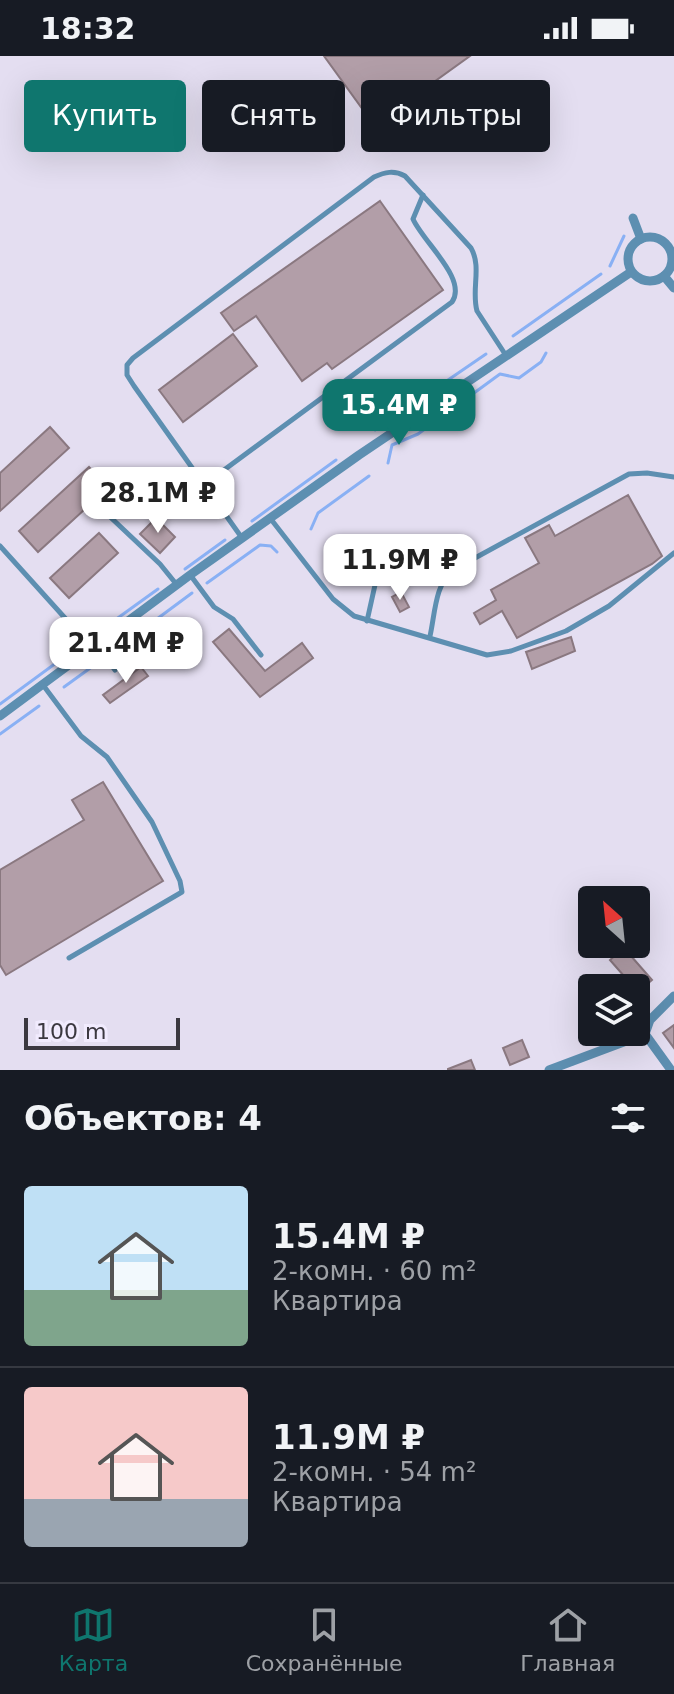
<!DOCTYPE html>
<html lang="ru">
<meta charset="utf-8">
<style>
body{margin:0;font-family:"DejaVu Sans",sans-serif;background:#20242c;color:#f1f3f6;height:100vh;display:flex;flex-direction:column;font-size:30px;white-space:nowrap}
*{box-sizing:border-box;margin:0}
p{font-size:26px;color:#9ea1a6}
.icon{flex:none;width:44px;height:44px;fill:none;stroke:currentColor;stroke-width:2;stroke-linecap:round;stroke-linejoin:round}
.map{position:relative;height:1014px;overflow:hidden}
.details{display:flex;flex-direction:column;background:#171b24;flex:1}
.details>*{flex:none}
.top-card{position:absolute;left:24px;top:24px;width:626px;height:72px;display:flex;gap:16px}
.needle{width:52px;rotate:333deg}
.fabs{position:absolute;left:578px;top:830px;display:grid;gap:16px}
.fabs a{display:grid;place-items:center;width:72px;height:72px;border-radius:8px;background:#171b24;box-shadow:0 8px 32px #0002;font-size:40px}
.scale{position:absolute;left:24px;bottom:20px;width:156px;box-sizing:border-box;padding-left:8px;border:4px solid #3b3840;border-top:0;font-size:22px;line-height:28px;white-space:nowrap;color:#3b3840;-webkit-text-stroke:6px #f1ebfe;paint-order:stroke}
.price{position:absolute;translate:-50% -68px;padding:0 18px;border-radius:16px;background:#fff;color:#222;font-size:26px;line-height:52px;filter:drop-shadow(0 2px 4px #0008)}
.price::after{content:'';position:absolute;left:50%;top:48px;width:24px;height:18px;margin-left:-12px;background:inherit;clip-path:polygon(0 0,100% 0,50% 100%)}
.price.active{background:#0f766e;color:#fff}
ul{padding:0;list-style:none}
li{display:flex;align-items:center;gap:24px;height:200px;padding:0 24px}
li+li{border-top:2px solid #363941}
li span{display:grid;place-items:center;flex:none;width:224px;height:160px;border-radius:8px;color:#555}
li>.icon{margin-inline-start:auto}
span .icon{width:96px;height:96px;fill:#fffc;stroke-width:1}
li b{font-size:34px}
h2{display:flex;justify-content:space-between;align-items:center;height:96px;padding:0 24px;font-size:34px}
.chip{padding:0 28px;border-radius:8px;background:#171b24;box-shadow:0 8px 32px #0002;font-size:28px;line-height:72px}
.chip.active{background:#0f766e;color:#fff}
.status{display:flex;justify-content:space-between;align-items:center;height:56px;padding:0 40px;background:#171b24;direction:ltr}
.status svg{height:22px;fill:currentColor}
.menu{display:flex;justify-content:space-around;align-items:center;height:112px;border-top:2px solid #363941;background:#171b24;font-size:22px;color:#9ea1a6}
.menu a{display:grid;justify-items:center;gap:4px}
.menu .active{color:#0f766e}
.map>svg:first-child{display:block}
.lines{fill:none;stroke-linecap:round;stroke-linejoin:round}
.stream{stroke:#89b0f4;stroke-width:3}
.building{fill:#b29ea8;stroke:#8a7880;stroke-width:2}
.service{stroke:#5d8fb1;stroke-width:5}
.minor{stroke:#5d8fb1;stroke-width:9}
</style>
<div class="status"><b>18:32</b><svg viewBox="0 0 49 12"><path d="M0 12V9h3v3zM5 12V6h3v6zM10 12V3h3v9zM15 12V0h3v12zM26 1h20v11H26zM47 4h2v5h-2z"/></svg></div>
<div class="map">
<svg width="674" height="1014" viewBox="0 0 674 1014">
<rect width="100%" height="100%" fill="#e4def1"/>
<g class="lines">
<g class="stream">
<path d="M610 210 624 180"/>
<path d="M513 280 601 218"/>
<path d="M375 374 486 298"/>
<path d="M388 407 392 389 418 378 500 318 519 322 541 306 546 297"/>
<path d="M252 465 336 404"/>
<path d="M311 473 318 457 369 420"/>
<path d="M185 513 225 484"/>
<path d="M207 527 260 489 271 490 277 496"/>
<path d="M97 577 158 533"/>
<path d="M111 597 192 537"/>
<path d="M64 631 100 605"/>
<path d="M0 648 71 596"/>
<path d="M0 678 39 650"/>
</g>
</g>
<g class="building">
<path d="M324 0H470L374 69Z"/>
<path d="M380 145 443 234 332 313 327 307 302 325 256 260 234 275 221 257Z"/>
<path d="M233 278 257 310 183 366 159 334Z"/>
<path d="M50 371 69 392 0 455V417Z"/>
<path d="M89 411 108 432 38 496 19 475Z"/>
<path d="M628 439 662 500 652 508 517 582 502 555 480 568 474 557 496 544 491 534 539 507 525 482 549 469 555 480Z"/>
<path d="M156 462 175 481 160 497 140 478Z"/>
<path d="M99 477 118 497 69 542 50 522Z"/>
<path d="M401 536 409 551 400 556 392 541Z"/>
<path d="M229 573 265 615 302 587 313 602 260 641 213 586Z"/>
<path d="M571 581 575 595 532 613 526 596Z"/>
<path d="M141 611 148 620 110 647 103 639Z"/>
<path d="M103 726 163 825 6 919 0 909V814L84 764 72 744Z"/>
<path d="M624 892 652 924 638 936 610 904Z"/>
<path d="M592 954V986L580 960Z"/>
<path d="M674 969V992L663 977Z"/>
<path d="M522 984 529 1001 510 1009 503 992Z"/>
<path d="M471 1004 475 1014H448V1013Z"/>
</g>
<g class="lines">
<g class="service">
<path d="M205 428 452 246C468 223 423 186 413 163L423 139"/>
<path d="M106 457 160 508 177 529"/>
<path d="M270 462 333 543 354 560 487 599 511 595 566 575 609 550 674 497"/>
<path d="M242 482 134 330 127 319V309L133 302 374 121C385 116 394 114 405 120L471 192C482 211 471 234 477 255L505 298"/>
<path d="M0 490 92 592"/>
<path d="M191 520 214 551 233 563 261 599"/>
<path d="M367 565 375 529"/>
<path d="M430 580C435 558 435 528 453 514L629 418 647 417 674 421"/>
<path d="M97 589 115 614"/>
<path d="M43 629 81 680 107 701 152 766 180 825 182 836 69 902"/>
</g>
<g class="minor">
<path d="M633 162 641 183"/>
<circle cx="650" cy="203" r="22"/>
<path d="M664 220 674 232"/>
<path d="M0 660 190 519 359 399 631 216"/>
<path d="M645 978 671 1014"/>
<path d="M549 1014 645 978 650 964 674 940"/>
</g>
</g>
</svg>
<div class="fabs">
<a><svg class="needle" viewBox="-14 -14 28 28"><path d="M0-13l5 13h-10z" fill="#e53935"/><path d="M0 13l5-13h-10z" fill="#9ea1a6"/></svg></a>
<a><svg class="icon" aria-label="layers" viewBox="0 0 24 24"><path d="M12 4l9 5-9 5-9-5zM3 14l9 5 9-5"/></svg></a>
</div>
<div class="scale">100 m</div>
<b class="price active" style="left:399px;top:391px">15.4M ₽</b>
<b class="price" style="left:158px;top:479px">28.1M ₽</b>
<b class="price" style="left:400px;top:546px">11.9M ₽</b>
<b class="price" style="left:126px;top:629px">21.4M ₽</b>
<div class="top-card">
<a class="chip active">Купить</a>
<a class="chip">Снять</a>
<a class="chip">Фильтры</a>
</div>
</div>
<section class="details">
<h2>Объектов: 4<svg class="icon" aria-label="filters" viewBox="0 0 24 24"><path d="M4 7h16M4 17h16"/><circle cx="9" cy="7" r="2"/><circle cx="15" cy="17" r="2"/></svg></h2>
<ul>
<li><span style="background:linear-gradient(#bfe0f5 65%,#7fa58c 0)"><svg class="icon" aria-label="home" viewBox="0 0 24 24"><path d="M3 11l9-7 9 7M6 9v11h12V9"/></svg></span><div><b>15.4M ₽</b><p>2-комн. · 60 m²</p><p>Квартира</p></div></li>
<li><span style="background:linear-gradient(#f6c9c9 70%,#9aa5b1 0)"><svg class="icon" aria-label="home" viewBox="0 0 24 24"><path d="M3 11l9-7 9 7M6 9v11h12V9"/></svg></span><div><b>11.9M ₽</b><p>2-комн. · 54 m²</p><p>Квартира</p></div></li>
</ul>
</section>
<nav class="menu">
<a class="active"><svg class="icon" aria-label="map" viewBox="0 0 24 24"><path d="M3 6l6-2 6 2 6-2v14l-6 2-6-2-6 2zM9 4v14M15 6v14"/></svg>Карта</a>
<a><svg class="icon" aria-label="saved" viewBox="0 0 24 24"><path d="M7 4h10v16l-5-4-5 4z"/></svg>Сохранённые</a>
<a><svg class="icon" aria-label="home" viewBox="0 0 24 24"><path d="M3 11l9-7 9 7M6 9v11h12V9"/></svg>Главная</a>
</nav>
